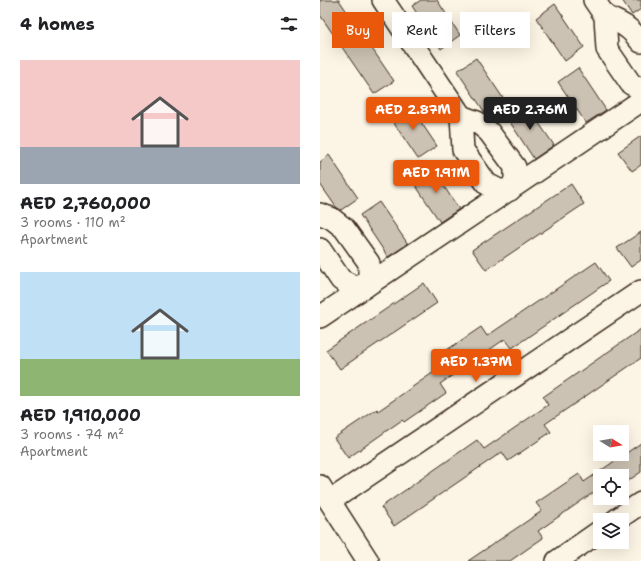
<!DOCTYPE html>
<meta charset="utf-8">
<style>
body{margin:0;font-family:"Shantell Sans",sans-serif;background:#f6f6f6;color:#202124;height:100vh;display:flex;flex-direction:column;font-size:15px;white-space:nowrap}
*{box-sizing:border-box;margin:0}
p{font-size:13px;color:#757577}
.icon{flex:none;width:22px;height:22px;fill:none;stroke:currentColor;stroke-width:2;stroke-linecap:round;stroke-linejoin:round}
.map{position:relative;flex:1;overflow:hidden}
.side{display:flex;flex-direction:column;background:#fff;width:320px}
.side>*{flex:none}
.guide{position:absolute;left:12px;top:12px;width:249px;height:36px;display:flex;gap:8px}
.needle{width:26px;rotate:101deg}
.buttons{position:absolute;left:273px;top:425px;display:grid;gap:8px}
.buttons a{display:grid;place-items:center;width:36px;height:36px;border-radius:0px;background:#fff;box-shadow:0 4px 16px #0002;font-size:20px}
.price{position:absolute;translate:-50% -34px;padding:0 9px;border-radius:4px;background:#ea580c;color:#fff;font-size:13px;line-height:26px;filter:drop-shadow(0 1px 2px #0008)}
.price::after{content:'';position:absolute;left:50%;top:24px;width:12px;height:9px;margin-left:-6px;background:inherit;clip-path:polygon(0 0,100% 0,50% 100%)}
.price.on{background:#222;color:#fff}
ul{padding:0;list-style:none}
li{display:grid;align-content:center;gap:8px;height:212px;padding:0 20px}
li span{display:grid;place-items:center;height:124px;border-radius:0px;color:#555}
li>.icon{margin-inline-start:auto}
span .icon{width:72px;height:72px;fill:#fffc;stroke-width:1}
li b{font-size:17px}
h2{display:flex;justify-content:space-between;align-items:center;height:48px;padding:0 20px;font-size:17px}
.tag{padding:0 14px;border-radius:0px;background:#fff;box-shadow:0 4px 16px #0002;font-size:14px;line-height:36px}
.tag.on{background:#ea580c;color:#fff}
main{display:flex;flex:1;min-height:0}
.map>svg:first-child{display:block}
.building{fill:#ccc2b3;stroke:#3b2a1e}
.lines{fill:none;stroke-linecap:round;stroke-linejoin:round}
.minor-casing{stroke:#3b2a1e;stroke-width:24}
.minor{stroke:#fcf5e5;stroke-width:21}
</style>
<main>
<section class="side">
<h2>4 homes<svg class="icon" aria-label="filters" viewBox="0 0 24 24"><path d="M4 7h16M4 17h16"/><circle cx="9" cy="7" r="2"/><circle cx="15" cy="17" r="2"/></svg></h2>
<ul>
<li><span style="background:linear-gradient(#f6c9c9 70%,#9aa5b1 0)"><svg class="icon" aria-label="home" viewBox="0 0 24 24"><path d="M3 11l9-7 9 7M6 9v11h12V9"/></svg></span><div><b>AED 2,760,000</b><p>3 rooms · 110 m²</p><p>Apartment</p></div></li>
<li><span style="background:linear-gradient(#bfe0f5 70%,#8fb573 0)"><svg class="icon" aria-label="home" viewBox="0 0 24 24"><path d="M3 11l9-7 9 7M6 9v11h12V9"/></svg></span><div><b>AED 1,910,000</b><p>3 rooms · 74 m²</p><p>Apartment</p></div></li>
</ul>
</section>
<div class="map">
<svg width="321" height="561" viewBox="0 0 321 561">
<rect width="100%" height="100%" fill="#fcf5e5"/>
<filter id="ink" filterUnits="userSpaceOnUse"><feTurbulence type="fractalNoise" baseFrequency=".025" numOctaves="2"/><feDisplacementMap in="SourceGraphic" scale="8" xChannelSelector="R" yChannelSelector="G"/><feConvolveMatrix kernelMatrix="1 2 1 2 8 2 1 2 1" color-interpolation-filters="sRGB"/></filter>
<g filter="url(#ink)">
<g class="building">
<path d="M0 0H19L74 81 54 94 0 15Z"/>
<path d="M101 0H117L140 35 121 49 92 6Z"/>
<path d="M302 0H321V9L312 15Z"/>
<path d="M235 4 264 47 245 61 216 18Z"/>
<path d="M156 58 185 101 166 114 137 71Z"/>
<path d="M258 68 286 110 266 123 238 82Z"/>
<path d="M88 103 117 146 98 159 69 116Z"/>
<path d="M205 103 234 145 214 159 186 116Z"/>
<path d="M321 136V165L312 171 298 152Z"/>
<path d="M9 155 38 198 21 210 16 207 0 184V162Z"/>
<path d="M111 167 139 209 120 222 92 180Z"/>
<path d="M251 184 264 204 166 270 152 250Z"/>
<path d="M59 202 88 244 68 257 40 215Z"/>
<path d="M321 232V260L311 267 297 248Z"/>
<path d="M276 262 289 281 192 348 185 339 120 384 126 393 84 422 82 420 28 458 14 438 57 409 58 411 124 365 118 356 161 327 167 336Z"/>
<path d="M104 283 117 303 20 369 6 350Z"/>
<path d="M321 329V358L225 424 231 432 188 461 182 452 74 526 61 507 157 440 164 449 228 405 223 397Z"/>
<path d="M321 443V472L302 485V476H280V488L218 531 223 538 190 561H148L222 511 216 503 259 474 264 482Z"/>
</g>
<g class="lines">
<g class="minor-casing">
<g id="minor">
<path d="M63 0 141 116 143 150 167 184 179 190H190L195 180V167L169 132 157 122 141 116"/>
<path d="M274 0 285 16 287 49 311 84 321 89"/>
<path d="M285 16C301 23 310 27 321 42"/>
<path d="M0 214 11 218 24 228 49 263V275L45 287 33 286 21 280 0 249"/>
<path d="M0 317 321 101"/>
<path d="M0 486 48 561"/>
<path d="M10 501 321 291"/>
<path d="M296 520 321 503"/>
<path d="M237 561 280 531"/>
</g>
</g>
<use href="#minor" class="minor"/>
</g>
</g>
</svg>
<div class="buttons">
<a><svg class="needle" viewBox="-14 -14 28 28"><path d="M0-13l5 13h-10z" fill="#e53935"/><path d="M0 13l5-13h-10z" fill="#757577"/></svg></a>
<a><svg class="icon" aria-label="locate" viewBox="0 0 24 24"><circle cx="12" cy="12" r="6"/><path d="M12 2v4M12 18v4M2 12h4M18 12h4"/></svg></a>
<a><svg class="icon" aria-label="layers" viewBox="0 0 24 24"><path d="M12 4l9 5-9 5-9-5zM3 14l9 5 9-5"/></svg></a>
</div>
<b class="price" style="left:93px;top:131px">AED 2.87M</b>
<b class="price on" style="left:210px;top:131px">AED 2.76M</b>
<b class="price" style="left:116px;top:194px">AED 1.91M</b>
<b class="price" style="left:156px;top:383px">AED 1.37M</b>
<div class="guide">
<a class="tag on">Buy</a>
<a class="tag">Rent</a>
<a class="tag">Filters</a>
</div>
</div>
</main>
